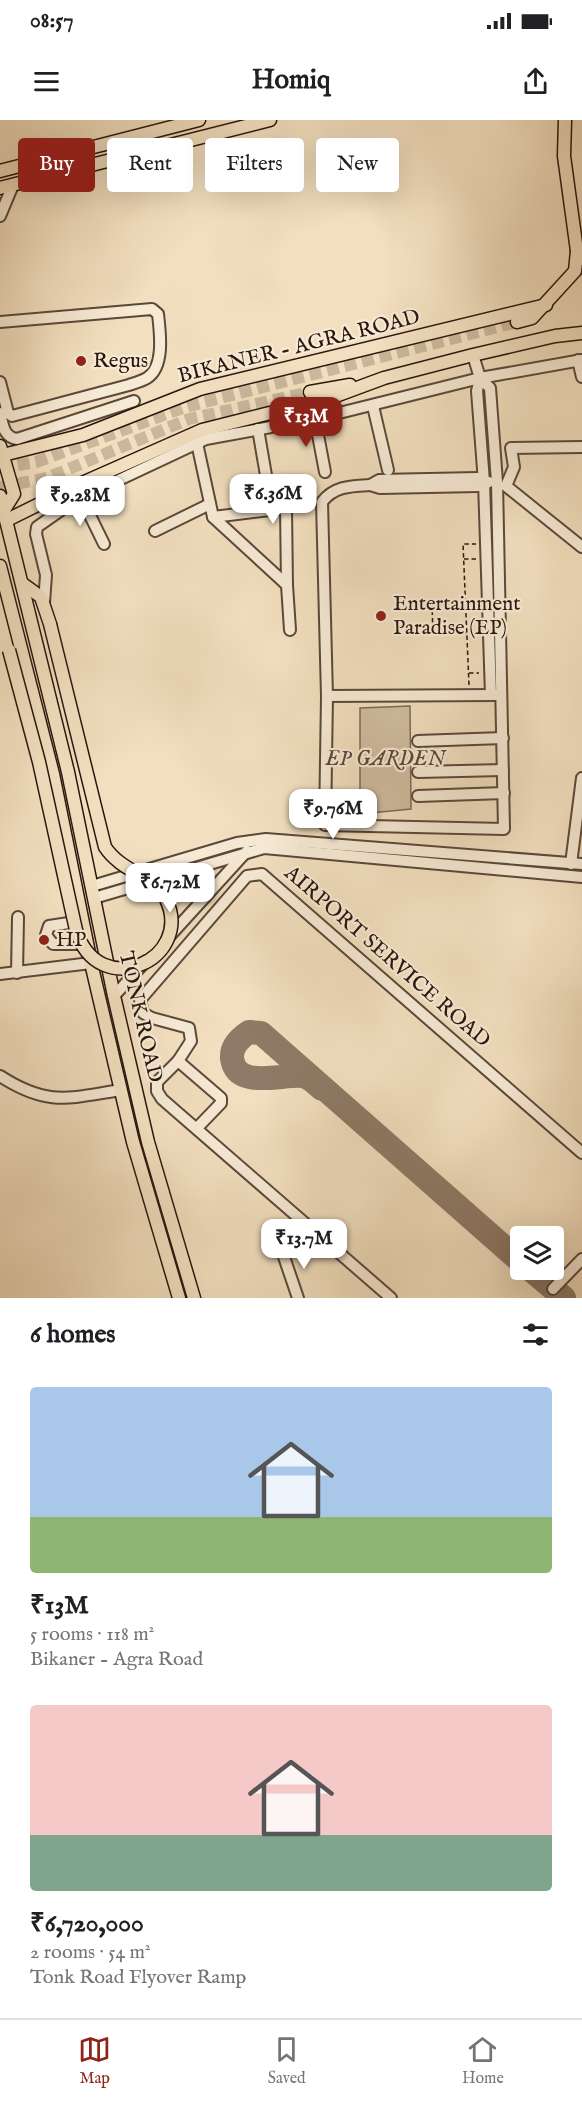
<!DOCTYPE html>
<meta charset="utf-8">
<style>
body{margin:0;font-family:"IM FELL English",serif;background:#f2f2f2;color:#202124;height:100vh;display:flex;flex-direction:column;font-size:22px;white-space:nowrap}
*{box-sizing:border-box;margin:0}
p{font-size:20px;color:#757577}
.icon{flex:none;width:33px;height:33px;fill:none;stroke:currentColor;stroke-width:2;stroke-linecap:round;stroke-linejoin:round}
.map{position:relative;height:1178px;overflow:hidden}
.details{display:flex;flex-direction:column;background:#fff;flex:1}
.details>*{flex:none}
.hud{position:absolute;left:18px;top:18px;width:546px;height:54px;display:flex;gap:12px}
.controls{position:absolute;left:510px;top:1106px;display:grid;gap:12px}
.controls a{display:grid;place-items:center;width:54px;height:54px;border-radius:6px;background:#fff;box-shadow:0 6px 24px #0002;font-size:30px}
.price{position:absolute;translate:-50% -51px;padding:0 14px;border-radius:12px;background:#fff;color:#222;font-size:20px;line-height:39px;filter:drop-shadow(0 2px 3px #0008)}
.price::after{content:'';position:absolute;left:50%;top:36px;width:18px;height:14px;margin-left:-9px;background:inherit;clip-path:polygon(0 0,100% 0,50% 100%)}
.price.active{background:#8f2418;color:#fff}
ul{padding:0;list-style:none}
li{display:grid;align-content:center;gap:12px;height:318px;padding:0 30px}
li span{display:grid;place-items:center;height:186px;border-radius:6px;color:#555}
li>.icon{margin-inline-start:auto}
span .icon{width:108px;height:108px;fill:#fffc;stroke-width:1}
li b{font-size:26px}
h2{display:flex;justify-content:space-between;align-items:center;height:72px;padding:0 30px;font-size:26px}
.pill{padding:0 21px;border-radius:6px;background:#fff;box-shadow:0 6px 24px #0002;font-size:21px;line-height:54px}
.pill.active{background:#8f2418;color:#fff}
.status{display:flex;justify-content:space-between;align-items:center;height:42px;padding:0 30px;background:#fff;direction:ltr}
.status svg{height:16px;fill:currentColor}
header{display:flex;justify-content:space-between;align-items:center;height:78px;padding:0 30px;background:#fff;font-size:27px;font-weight:700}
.tabs{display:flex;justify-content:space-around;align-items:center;height:84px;border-top:2px solid #e0e0e0;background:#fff;font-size:16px;color:#757577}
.tabs a{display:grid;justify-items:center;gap:3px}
.tabs .active{color:#8f2418}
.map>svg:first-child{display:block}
.green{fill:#d0bda1;stroke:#7c6958;stroke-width:1.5}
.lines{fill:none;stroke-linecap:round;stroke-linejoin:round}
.taxiway{stroke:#8e7a66;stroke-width:24}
.major-tunnel{stroke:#cab79c;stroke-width:12;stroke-dasharray:12 6;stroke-linecap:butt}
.minor-casing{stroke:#5b483a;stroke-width:14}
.major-casing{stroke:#29150e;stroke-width:15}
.path{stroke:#29150e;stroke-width:1.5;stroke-dasharray:4.5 3;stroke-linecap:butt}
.minor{stroke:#f7ead5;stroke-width:10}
.major{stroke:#f2dfbf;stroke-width:12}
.major-bridge-casing{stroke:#29150e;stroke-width:15;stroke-linecap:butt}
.major-bridge{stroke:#f2dfbf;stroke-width:12}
.poi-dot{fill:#8f2418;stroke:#f7ead5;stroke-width:2}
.labels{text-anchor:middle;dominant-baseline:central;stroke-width:4.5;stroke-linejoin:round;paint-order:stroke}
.street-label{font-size:21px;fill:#29150e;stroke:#f7ead5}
.poi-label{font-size:21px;fill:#29150e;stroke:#f7ead5;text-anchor:start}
.park-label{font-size:21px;font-style:italic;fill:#5b473a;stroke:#f7ead5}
</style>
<div class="status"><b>08:57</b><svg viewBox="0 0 49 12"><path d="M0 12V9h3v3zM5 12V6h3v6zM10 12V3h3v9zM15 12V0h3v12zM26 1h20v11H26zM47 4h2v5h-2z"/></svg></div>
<header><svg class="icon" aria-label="menu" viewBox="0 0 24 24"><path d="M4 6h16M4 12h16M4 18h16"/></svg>Homiq<svg class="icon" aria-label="share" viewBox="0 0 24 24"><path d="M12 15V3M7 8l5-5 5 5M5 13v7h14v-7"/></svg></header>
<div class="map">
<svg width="582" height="1178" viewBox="0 0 582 1178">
<rect width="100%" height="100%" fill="#f2dfbf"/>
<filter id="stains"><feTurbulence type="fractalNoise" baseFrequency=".00333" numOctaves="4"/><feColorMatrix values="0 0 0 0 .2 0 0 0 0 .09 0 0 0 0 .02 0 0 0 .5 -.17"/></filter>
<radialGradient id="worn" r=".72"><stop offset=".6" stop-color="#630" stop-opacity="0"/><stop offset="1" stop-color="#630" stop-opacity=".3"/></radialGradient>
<path class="green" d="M410 586 411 689 360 694V588Z"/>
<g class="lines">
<g class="taxiway">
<path d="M322 969C316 964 310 957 302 956 281 954 236 970 232 938 231 926 240 918 249 912L261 913 520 1141"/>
<path d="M530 1149 564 1178"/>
</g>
<g class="major-tunnel">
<path d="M0 348 36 342 185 287 517 202"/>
<path d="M0 367 47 358 189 299 310 272"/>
</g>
<g class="minor-casing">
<g id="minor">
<path d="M0 96 13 65"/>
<path d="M0 202 152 189 158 194C160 212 165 247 147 258 142 261 135 263 129 265L12 296 8 293 0 262"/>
<path d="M578 240 582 257"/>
<path d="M480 258 477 271 484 362 491 575"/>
<path d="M373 286 388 350"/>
<path d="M0 293C3 304 3 317 17 319L134 281"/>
<path d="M315 299 325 352"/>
<path d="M258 309 272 390"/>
<path d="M197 323 213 397 287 465 290 510"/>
<path d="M582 327 511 328 514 347 506 366 582 427"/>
<path d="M484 362 478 358 379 360 370 365 380 368 478 366 489 362"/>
<path d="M370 365C351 366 334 366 322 382L327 576 325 705 504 709 497 362 490 268 480 258 473 235"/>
<path d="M81 377 104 424"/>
<path d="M213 397 286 388 287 465"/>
<path d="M155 411 210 384"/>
<path d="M44 483 46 455 36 414 37 407 74 381 206 319 315 299 480 258 582 240"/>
<path d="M327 576 496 575"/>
<path d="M418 621 503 618"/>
<path d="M418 652 503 650"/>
<path d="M418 676 504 673"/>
<path d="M571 744 582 658"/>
<path d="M92 766 237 723 266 719 582 744"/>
<path d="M94 778 264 728 582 757"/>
<path d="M82 801 49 806 46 815 53 824H87"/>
<path d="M167 819 247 731"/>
<path d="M17 853 18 797"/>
<path d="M0 854 91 843"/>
<path d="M114 876 146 841"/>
<path d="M178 941 221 978V983L197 1008"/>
<path d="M0 956C48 987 69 978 121 970"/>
<path d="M282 1131 298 1178"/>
<path d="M553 1169 582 1139"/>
<path d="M391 1178 162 979 157 971V962L178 941 191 921 189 908 152 898 143 893 140 880 247 756 262 754 582 1033"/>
</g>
</g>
<g class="major-casing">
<g id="major">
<path d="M565 0 564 36 577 131 582 139"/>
<path d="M0 51 199 0"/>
<path d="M0 68 270 0"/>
<path d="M517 202 532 198 575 151 577 131"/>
<path d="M310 272 350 265"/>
<path d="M0 326 14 374 4 390"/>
<path d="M3 335 83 315 200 269 546 185"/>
<path d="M0 376 68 652 114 876 148 1022 194 1178"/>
<path d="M7 400 82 363 202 310 330 278 384 258 473 235 555 216 582 213"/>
<path d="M0 446 53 654 91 843 133 1022 179 1178"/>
<path d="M23 464 41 477 50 504"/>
</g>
</g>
<g class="path">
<path d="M464 439H478"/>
<path d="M464 484 432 485 433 514 466 513"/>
<path d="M469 553H479"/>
<path d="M469 565 463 424H476"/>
</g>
<use href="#minor" class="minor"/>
<use href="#major" class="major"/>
<g class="major-bridge-casing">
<path id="major-bridge" d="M9 530 39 642 76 810C98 883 195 840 166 779 156 756 122 753 105 727L50 504"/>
</g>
<use href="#major-bridge" class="major-bridge"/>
</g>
<g class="poi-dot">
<circle cx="81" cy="241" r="6"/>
<circle cx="381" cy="496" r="6"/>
<circle cx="44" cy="820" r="6"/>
</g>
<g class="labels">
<g class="street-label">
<text transform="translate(299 227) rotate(-14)">BIKANER - AGRA ROAD</text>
<text transform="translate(387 837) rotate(41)">AIRPORT SERVICE ROAD</text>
<text transform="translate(140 897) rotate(77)">TONK ROAD</text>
</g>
<g class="poi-label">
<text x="93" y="241">Regus</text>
<text x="393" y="484">Entertainment<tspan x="393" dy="24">Paradise (EP)</tspan></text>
<text x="56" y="820">HP</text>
</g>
<g class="park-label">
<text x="385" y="639">EP GARDEN</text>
</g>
</g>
<rect width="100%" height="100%" filter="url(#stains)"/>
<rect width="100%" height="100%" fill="url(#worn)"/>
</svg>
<div class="controls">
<a><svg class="icon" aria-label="layers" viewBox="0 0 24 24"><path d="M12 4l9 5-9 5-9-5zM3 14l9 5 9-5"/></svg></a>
</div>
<b class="price active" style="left:306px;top:328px">₹13M</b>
<b class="price" style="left:273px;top:405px">₹6.36M</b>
<b class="price" style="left:80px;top:407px">₹9.28M</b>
<b class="price" style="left:333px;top:720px">₹9.76M</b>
<b class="price" style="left:170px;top:794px">₹6.72M</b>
<b class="price" style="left:304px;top:1150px">₹13.7M</b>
<div class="hud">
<a class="pill active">Buy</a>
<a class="pill">Rent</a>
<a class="pill">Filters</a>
<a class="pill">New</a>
</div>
</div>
<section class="details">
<h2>6 homes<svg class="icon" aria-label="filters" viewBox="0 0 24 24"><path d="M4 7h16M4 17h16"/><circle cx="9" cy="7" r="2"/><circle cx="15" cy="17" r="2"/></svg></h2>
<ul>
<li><span style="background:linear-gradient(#a9c7e8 70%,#8fb573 0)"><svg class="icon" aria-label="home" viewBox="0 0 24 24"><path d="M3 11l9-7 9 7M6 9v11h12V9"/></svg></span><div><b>₹13M</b><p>5 rooms · 118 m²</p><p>Bikaner - Agra Road</p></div></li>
<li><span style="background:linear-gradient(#f6c9c9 70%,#7fa58c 0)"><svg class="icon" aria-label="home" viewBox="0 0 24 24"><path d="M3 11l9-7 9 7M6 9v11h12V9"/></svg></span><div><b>₹6,720,000</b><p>2 rooms · 54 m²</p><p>Tonk Road Flyover Ramp</p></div></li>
</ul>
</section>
<nav class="tabs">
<a class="active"><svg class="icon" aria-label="map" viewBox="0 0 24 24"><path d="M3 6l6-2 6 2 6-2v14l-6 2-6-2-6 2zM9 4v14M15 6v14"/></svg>Map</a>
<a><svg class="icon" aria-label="saved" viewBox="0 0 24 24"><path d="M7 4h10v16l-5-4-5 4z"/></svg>Saved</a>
<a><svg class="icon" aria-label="home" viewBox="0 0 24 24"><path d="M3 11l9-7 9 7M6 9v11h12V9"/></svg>Home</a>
</nav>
